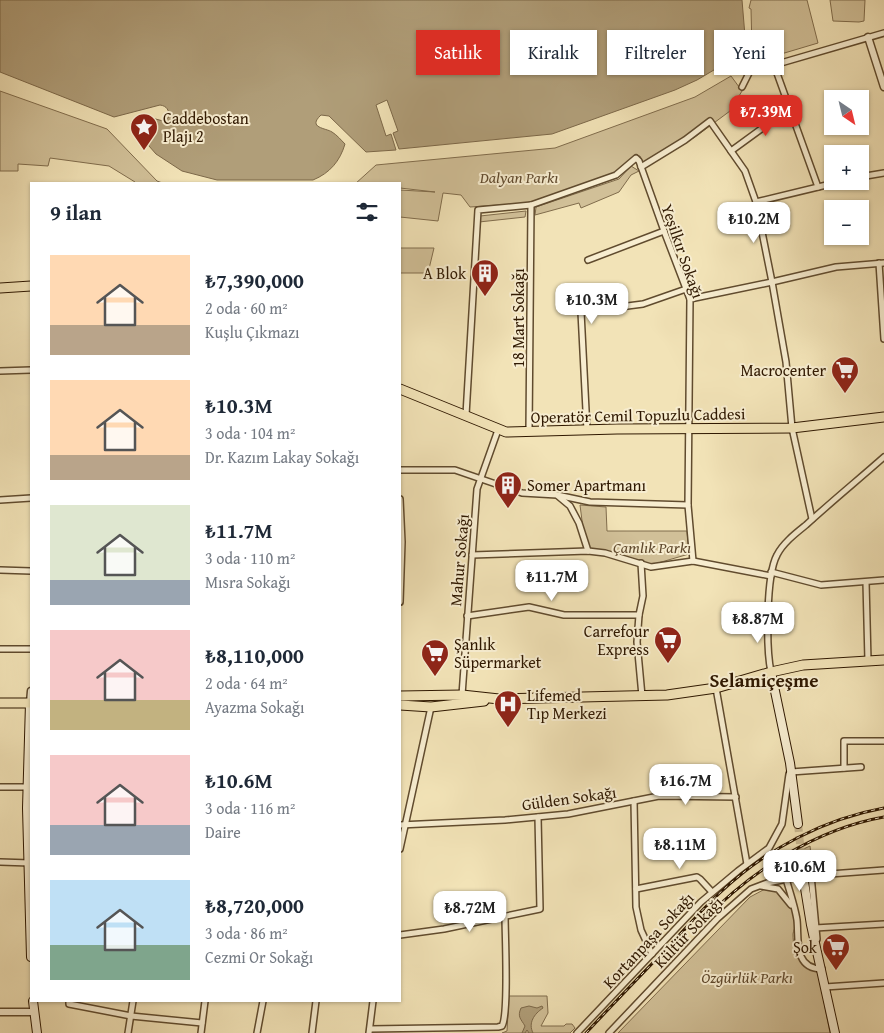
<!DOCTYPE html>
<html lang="tr">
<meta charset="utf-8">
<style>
body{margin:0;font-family:"Gentium Book Plus",serif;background:#f2f2f3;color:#1f2937;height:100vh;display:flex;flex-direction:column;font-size:19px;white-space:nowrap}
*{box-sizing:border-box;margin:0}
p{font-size:16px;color:#747a83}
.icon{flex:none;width:28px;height:28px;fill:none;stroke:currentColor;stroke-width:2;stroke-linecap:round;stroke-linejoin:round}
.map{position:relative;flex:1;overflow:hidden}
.panel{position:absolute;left:30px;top:182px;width:371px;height:820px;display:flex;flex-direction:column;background:#fff;border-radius:0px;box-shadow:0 1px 4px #0004}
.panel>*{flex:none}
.top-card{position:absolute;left:416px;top:30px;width:392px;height:45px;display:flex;gap:10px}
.needle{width:32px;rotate:145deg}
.fabs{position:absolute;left:824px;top:90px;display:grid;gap:10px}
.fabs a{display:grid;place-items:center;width:45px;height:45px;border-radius:0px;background:#fff;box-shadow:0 1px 4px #0004;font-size:25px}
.price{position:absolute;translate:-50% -42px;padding:0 11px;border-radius:10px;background:#fff;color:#222;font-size:16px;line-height:32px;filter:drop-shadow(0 1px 2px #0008)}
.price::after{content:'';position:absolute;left:50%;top:30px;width:15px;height:11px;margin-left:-8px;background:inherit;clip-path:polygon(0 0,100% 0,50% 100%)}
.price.on{background:#d93025;color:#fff}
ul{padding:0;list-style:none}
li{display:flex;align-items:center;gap:15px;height:125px;padding:0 20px}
li span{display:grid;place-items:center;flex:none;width:140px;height:100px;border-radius:0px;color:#555}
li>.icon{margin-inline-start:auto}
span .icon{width:60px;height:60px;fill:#fffc;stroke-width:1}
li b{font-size:21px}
h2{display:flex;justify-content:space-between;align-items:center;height:60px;padding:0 20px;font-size:21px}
.chip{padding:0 18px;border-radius:0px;background:#fff;box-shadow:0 1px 4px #0004;font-size:18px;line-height:45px}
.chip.on{background:#d93025;color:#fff}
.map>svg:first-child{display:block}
.green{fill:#d1c098;stroke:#806c4c}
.water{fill:#b09e79;stroke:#7c6849}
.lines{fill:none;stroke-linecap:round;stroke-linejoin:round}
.secondary-tunnel{stroke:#cbba93;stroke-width:8;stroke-dasharray:8 4;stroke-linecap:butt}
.minor-casing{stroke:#604b2e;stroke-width:8}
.tertiary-casing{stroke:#604b2e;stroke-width:9}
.secondary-casing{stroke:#2f1801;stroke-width:10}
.primary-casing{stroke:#2f1801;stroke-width:11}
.minor{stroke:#f7edd0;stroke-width:5}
.tertiary{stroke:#f7edd0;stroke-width:6}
.secondary{stroke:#f7edd0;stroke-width:8}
.primary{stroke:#f2e3b7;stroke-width:9}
.rail-casing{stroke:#2f1801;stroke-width:3}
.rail{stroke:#f7edd0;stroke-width:1;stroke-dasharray:4;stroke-linecap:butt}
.labels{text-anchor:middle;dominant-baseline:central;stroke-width:4;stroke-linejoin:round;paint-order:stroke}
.poi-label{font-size:16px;fill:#2f1801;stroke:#f7edd0;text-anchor:start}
.park-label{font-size:16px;font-style:italic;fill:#604a2e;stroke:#f7edd0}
.street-label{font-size:16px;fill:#2f1801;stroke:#f7edd0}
.quarter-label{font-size:19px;font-weight:bold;fill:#2f1801;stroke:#f7edd0}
</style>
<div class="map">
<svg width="884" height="1033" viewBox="0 0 884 1033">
<rect width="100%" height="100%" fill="#f2e3b7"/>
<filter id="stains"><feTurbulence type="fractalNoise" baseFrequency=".004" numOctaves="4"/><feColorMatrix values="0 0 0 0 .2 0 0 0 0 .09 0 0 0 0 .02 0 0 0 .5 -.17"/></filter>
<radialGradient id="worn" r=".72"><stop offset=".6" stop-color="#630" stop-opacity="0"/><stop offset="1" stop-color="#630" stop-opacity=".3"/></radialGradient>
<g class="green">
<path d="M751 0H807L818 43 771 57 752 50 751 9 749 8Z"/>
<path d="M830 0H865L864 21 859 22 833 21Z"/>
<path d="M731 76 742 91 730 111 695 137 645 167 640 156H637L618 172 528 203 470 207 461 195 443 193 438 221 400 217V190L435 192 400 188V184H355L376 165 555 148 695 97Z"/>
<path d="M0 91 107 129 157 181 165 184H135V182L109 166 50 158 48 166 18 164V171H0Z"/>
<path d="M631 166 639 171 631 175 619 192 581 208 579 203 535 215 536 207 619 179Z"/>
<path d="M526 211 525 217 479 222 480 216Z"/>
<path d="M400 248H434L428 273H400Z"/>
<path d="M580 505 606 507 607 531H687L689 554 651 565 590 550 584 536Z"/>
<path d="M810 846 813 871H796L795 853Z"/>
<path d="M765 889 779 892C786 900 795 911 796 923 796 927 793 931 793 934 793 955 801 962 818 971L830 1033H618L750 897Z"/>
<path d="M509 996H547L548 1013 541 1026H564L566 1024H572L575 1028 570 1033H502L507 1031Z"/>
</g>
<g class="water">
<path d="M0 0H742L745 36 732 54 719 67 697 80 675 90 552 134 399 149 393 133 398 131 387 100 376 105 386 136 391 134 396 150 366 152 329 116 321 115C307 128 326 128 332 132 337 135 341 140 345 144 340 161 330 173 313 180H217L182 171 156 154 149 146 144 139 143 119 152 118 163 121 169 117C169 110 167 106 160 105L114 117 0 72Z"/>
<path d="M529 1006 537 1008 542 1006 543 1008C534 1014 528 1023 533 1033H529L527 1030 525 1033H522L525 1026C521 1019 517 1017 521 1008Z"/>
</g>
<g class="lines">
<path class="secondary-tunnel" d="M798 824 804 882"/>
<g class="minor-casing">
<g id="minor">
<path d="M774 65 818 187"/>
<path d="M742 87 751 69 774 65 884 33"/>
<path d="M731 151 790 108"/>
<path d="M641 167 685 140 710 121 745 171 756 202 772 282 786 362 792 428 812 519"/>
<path d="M860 177 884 173"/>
<path d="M756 202 843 181"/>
<path d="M588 260 664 231"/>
<path d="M879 263 884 339"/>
<path d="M690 299 772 282 836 267 884 263"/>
<path d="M0 371 31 370"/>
<path d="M466 415 478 210 531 205 616 175 636 158 639 161 664 231 690 299 688 505 693 561"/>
<path d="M587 430 581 312 643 304 686 289"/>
<path d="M529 432 531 205"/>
<path d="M400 470H455L522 493 557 495 590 502 688 505"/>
<path d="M558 496 570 506 579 523 588 551"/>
<path d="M400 499 402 542 400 602"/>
<path d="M0 500 31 498"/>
<path d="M472 555 588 551 605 553 651 567 693 561 771 576"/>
<path d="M641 563 643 596 639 615 637 642 642 696"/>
<path d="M0 570 31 571"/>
<path d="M771 572 821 585 884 580"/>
<path d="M866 582 868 661"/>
<path d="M467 616 529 607 564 615H639"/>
<path d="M0 649H31"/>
<path d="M771 672C766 648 766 575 777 555 783 543 796 533 806 525 831 502 858 480 884 457"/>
<path d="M716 688 747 864"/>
<path d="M462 695 477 489 498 430"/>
<path d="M844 768V741H884"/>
<path d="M791 772 861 767"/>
<path d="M0 787H29"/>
<path d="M634 801 636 907 641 930 652 954"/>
<path d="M400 825 505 820 568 814 659 796 736 797"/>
<path d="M400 849 431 707"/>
<path d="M0 862 30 863"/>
<path d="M811 875 817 939"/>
<path d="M786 879C790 892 795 907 797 920 799 938 793 969 822 969"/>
<path d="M761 886 778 889 791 905"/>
<path d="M636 889 697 877 700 879 712 892"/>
<path d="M815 928 884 924"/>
<path d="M400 935 444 929 540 909 538 817"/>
<path d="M825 987 884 983"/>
<path d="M69 1001V1004L131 1016 202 1023"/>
<path d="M370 1029 498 1027 502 1026C509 1014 505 934 505 916"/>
<path d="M128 1033 133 1001"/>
<path d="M201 1033 205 1001"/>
<path d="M257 1033 263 1001"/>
<path d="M312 1033 316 1001"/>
<path d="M369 1033 373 1001"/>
<path d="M577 1033 701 902 738 871 769 848 782 824 789 774"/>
<path d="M609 1033 717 919 751 889 767 883 803 876 884 870"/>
</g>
</g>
<g class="tertiary-casing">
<g id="tertiary">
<path d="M868 37 884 87"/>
<path d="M30 703 31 691"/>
<path d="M0 1012H33"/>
</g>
</g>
<g class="secondary-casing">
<g id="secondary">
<path d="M771 672 790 763 798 824"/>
<path d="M30 703 27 808 31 957"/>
<path d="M804 882 811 925 835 1033"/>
<path d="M33 1001 37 1033"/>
</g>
</g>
<g class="primary-casing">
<g id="primary">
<path d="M0 288 31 286"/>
<path d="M400 389 506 432 617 429 792 428 884 417"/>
<path d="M400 696 462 695 499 699 667 695 716 688 771 672 803 665 884 660"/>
<path d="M0 703H31"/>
<path d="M400 705 431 707 484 701"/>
</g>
</g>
<use href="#minor" class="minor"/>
<use href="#tertiary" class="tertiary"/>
<use href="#secondary" class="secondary"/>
<use href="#primary" class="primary"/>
<g class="rail-casing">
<g id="rail">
<path d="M705 919C752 870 817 829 884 817"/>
<path d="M586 1033C614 1003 642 974 670 945 688 926 704 907 723 890 767 849 824 819 884 808"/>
</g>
</g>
<use href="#rail" class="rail"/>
</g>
<defs>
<g id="sight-pin" transform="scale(1.4375)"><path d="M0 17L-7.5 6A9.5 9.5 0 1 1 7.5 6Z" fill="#8f2418" stroke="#f7edd0"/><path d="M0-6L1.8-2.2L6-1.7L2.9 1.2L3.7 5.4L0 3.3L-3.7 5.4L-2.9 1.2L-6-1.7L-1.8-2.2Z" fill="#fff"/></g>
<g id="building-pin" transform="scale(1.4375)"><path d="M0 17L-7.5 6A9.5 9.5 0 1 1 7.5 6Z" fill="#8f2418" stroke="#f7edd0"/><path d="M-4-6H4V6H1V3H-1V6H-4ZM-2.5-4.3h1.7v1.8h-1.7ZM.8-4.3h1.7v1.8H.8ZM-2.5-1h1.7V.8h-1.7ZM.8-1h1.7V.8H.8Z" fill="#fff"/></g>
<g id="supermarket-pin" transform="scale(1.4375)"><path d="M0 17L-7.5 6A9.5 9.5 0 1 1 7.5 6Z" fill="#8f2418" stroke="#f7edd0"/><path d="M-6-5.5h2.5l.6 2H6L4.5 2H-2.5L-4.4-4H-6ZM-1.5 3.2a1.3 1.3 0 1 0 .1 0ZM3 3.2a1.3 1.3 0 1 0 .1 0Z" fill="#fff"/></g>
<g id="hospital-pin" transform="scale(1.4375)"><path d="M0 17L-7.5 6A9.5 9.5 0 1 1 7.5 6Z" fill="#8f2418" stroke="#f7edd0"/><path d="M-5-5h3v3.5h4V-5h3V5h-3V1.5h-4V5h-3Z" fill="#fff"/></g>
</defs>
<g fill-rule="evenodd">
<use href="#sight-pin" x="144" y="127"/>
<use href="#building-pin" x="485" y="273"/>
<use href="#supermarket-pin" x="845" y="370"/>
<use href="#building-pin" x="508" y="485"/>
<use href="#supermarket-pin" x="668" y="640"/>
<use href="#supermarket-pin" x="435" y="653"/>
<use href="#hospital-pin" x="508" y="704"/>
<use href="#supermarket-pin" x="836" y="947"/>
</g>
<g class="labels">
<g class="poi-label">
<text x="163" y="118">Caddebostan<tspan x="163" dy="18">Plajı 2</tspan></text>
<text x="466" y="273" text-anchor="end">A Blok</text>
<text x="826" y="370" text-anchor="end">Macrocenter</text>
<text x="527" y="485">Somer Apartmanı</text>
<text x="649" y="631" text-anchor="end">Carrefour<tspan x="649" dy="18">Express</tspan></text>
<text x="454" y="644">Şanlık<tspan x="454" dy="18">Süpermarket</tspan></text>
<text x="527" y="695">Lifemed<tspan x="527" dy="18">Tıp Merkezi</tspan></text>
<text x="817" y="947" text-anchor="end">Şok</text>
</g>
<g class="park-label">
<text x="519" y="177">Dalyan Parkı</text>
<text x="652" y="547">Çamlık Parkı</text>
<text x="747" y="977">Özgürlük Parkı</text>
</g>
<g class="street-label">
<text transform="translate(683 251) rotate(71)">Yeşilkır Sokağı</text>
<text transform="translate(518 318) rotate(-90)">18 Mart Sokağı</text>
<text transform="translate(638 415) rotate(-1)">Operatör Cemil Topuzlu Caddesi</text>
<text transform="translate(459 560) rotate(-85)">Mahur Sokağı</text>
<text transform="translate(569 798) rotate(-8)">Gülden Sokağı</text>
<text transform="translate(688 932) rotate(-46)">Kültür Sokağı</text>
<text transform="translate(648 940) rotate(-47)">Kortanpaşa Sokağı</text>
</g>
<g class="quarter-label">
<text x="764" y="680">Selamiçeşme</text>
</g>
</g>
<rect width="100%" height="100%" filter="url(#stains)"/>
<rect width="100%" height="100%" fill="url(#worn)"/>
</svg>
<div class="fabs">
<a><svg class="needle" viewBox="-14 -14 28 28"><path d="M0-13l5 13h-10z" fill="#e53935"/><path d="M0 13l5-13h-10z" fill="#747a83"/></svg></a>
<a>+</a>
<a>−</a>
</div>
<b class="price on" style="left:766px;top:137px">₺7.39M</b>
<b class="price" style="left:754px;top:244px">₺10.2M</b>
<b class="price" style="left:592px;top:325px">₺10.3M</b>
<b class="price" style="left:552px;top:602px">₺11.7M</b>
<b class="price" style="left:758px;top:644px">₺8.87M</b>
<b class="price" style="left:686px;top:806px">₺16.7M</b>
<b class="price" style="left:680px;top:870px">₺8.11M</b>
<b class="price" style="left:800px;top:892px">₺10.6M</b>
<b class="price" style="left:470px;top:933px">₺8.72M</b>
<div class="top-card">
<a class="chip on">Satılık</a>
<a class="chip">Kiralık</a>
<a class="chip">Filtreler</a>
<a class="chip">Yeni</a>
</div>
<section class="panel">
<h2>9 ilan<svg class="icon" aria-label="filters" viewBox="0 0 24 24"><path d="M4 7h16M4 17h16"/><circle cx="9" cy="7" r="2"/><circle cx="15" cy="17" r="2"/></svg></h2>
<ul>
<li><span style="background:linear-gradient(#ffd9b3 70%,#b9a48a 0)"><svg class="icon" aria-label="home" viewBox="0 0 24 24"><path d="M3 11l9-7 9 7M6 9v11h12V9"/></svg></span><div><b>₺7,390,000</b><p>2 oda · 60 m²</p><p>Kuşlu Çıkmazı</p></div></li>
<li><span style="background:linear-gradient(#ffd9b3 75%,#b9a48a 0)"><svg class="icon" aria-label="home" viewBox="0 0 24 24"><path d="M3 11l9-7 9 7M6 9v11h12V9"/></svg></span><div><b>₺10.3M</b><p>3 oda · 104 m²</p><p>Dr. Kazım Lakay Sokağı</p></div></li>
<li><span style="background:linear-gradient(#dfe7d0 75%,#9aa5b1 0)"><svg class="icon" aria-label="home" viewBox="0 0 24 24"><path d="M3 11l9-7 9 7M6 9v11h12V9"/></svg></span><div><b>₺11.7M</b><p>3 oda · 110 m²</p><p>Mısra Sokağı</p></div></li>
<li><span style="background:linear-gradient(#f6c9c9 70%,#c2b280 0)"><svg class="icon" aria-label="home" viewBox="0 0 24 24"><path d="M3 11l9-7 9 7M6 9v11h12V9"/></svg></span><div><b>₺8,110,000</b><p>2 oda · 64 m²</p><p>Ayazma Sokağı</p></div></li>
<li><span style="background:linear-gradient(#f6c9c9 70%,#9aa5b1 0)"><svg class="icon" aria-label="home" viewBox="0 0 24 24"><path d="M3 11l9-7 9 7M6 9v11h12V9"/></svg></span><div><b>₺10.6M</b><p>3 oda · 116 m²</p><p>Daire</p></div></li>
<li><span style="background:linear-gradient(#bfe0f5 65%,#7fa58c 0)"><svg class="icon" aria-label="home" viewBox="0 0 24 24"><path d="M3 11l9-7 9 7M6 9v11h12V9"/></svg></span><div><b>₺8,720,000</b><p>3 oda · 86 m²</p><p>Cezmi Or Sokağı</p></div></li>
</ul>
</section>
</div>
